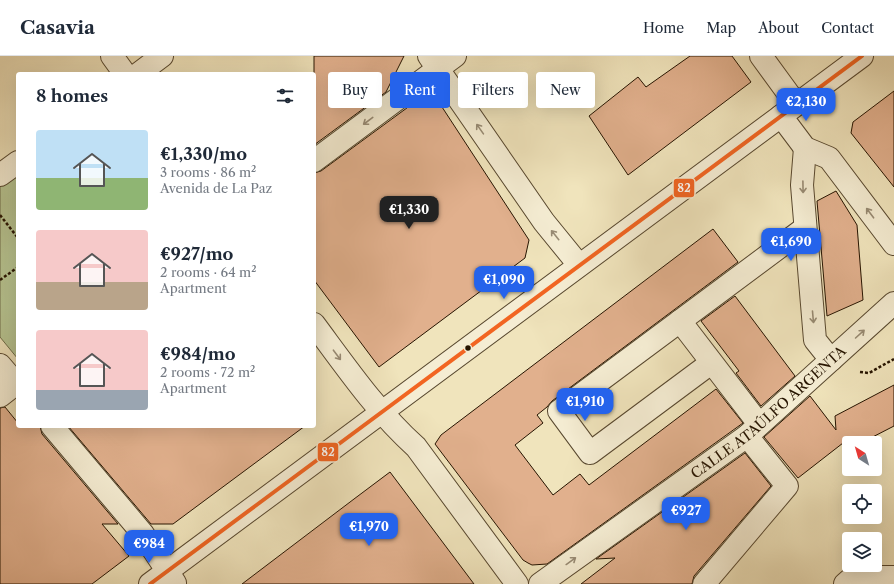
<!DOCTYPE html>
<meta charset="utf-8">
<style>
body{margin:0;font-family:"Libre Caslon Text",serif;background:#f6f6f7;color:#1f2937;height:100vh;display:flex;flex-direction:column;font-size:15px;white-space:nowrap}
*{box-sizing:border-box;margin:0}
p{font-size:13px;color:#747a83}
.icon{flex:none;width:22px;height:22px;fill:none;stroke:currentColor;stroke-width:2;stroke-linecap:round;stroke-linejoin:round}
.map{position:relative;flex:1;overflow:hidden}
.sheet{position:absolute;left:16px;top:16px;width:300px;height:356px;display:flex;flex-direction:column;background:#fff;border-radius:4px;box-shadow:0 4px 16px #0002}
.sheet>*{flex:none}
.hud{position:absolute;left:328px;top:16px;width:380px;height:36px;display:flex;gap:8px}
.needle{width:26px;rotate:323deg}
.buttons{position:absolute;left:842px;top:380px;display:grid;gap:8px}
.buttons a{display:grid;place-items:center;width:40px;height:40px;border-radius:4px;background:#fff;box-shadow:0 4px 16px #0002;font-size:20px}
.price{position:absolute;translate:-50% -34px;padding:0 9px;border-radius:8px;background:#2563eb;color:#fff;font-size:13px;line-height:26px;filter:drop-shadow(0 1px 2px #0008)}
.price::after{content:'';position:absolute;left:50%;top:24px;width:12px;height:9px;margin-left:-6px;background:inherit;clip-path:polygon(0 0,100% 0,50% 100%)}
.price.active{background:#222;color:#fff}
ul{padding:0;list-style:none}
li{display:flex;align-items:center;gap:12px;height:100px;padding:0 20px}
li span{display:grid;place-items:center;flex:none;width:112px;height:80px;border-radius:4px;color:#555}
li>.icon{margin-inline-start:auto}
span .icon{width:48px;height:48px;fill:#fffc;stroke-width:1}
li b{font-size:17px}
h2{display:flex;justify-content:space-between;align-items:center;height:48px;padding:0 20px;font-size:17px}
.pill{padding:0 14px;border-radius:4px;background:#fff;box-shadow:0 4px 16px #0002;font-size:14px;line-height:36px}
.pill.active{background:#2563eb;color:#fff}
header{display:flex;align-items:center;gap:24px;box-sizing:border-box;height:56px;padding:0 20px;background:#fff;border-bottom:1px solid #e0e1e3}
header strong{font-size:19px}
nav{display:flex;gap:22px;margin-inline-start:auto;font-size:14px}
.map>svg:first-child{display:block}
.green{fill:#b7c592;stroke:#6e6c49}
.building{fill:#e1b08d;stroke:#261400}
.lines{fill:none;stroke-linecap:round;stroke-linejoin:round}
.minor-casing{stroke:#58482f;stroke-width:24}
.path{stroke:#261400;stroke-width:2.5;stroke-dasharray:3 2;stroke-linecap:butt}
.minor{stroke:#f5edd3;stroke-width:22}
.bus-1-casing{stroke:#f5edd3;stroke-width:7}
.bus-1{stroke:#f26522;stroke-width:4}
.oneway{stroke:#988b74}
.bus-dot{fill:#261400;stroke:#f5edd3;stroke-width:1.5}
.labels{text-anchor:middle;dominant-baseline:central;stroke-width:3;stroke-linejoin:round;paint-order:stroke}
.street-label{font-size:14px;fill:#261400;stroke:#f5edd3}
.line-badge{stroke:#f5edd3;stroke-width:1.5}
.badge-label{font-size:11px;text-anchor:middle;font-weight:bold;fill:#fff}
</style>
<header>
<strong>Casavia</strong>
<nav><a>Home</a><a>Map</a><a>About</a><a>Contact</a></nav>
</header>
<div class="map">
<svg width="894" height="528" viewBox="0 0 894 528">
<rect width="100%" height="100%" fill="#f0e4bc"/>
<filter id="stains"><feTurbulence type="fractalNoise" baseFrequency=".005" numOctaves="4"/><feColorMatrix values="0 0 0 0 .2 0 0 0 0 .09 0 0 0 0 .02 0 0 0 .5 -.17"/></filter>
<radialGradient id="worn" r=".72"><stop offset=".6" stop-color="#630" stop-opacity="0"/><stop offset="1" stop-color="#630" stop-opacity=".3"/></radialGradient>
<path class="green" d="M18 113V303L0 281V127Z"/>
<g class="building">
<path d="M314 0H404L386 36 314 89Z"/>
<path d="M690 0H732L751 26 628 119 589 60 638 21 646 31Z"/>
<path d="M894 35V131L851 77 853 66Z"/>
<path d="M415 46 442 51 529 184 525 202 379 311 314 224V117L321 115Z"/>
<path d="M836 135 857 169 863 244 827 260 817 145Z"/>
<path d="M713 173 738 206 552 345 547 351 537 359 543 367 515 389 553 439 580 418 589 429 716 333 743 367 547 508 532 509 528 507 523 504 435 388 441 379Z"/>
<path d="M735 240 795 320 761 350 736 317 739 315 701 265Z"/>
<path d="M894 329V370L861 387H843L798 422 764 381 810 340 836 374 835 360Z"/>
<path d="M5 351 18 367V370H40L42 378 118 468H102L129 500 92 528H0V352Z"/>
<path d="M68 370H305L173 468H151Z"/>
<path d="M745 397 771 430 694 520 692 528H581L615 502 596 503Z"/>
<path d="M390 416 474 528H242L354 443Z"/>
</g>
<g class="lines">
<g class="minor-casing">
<g id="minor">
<path d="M112 0 125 18"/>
<path d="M429 0 544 166 579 209"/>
<path d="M761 0 796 48"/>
<path d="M138 18 162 0"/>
<path d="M781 60 805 92 829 102 894 188"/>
<path d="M805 92 802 129 815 284 831 304"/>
<path d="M314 105 455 0"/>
<path d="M0 119 18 106"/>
<path d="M680 265 759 368"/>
<path d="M314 268C346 311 376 355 416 391L517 528"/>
<path d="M711 307 590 397 559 355 805 172"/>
<path d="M0 309 18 330"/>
<path d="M0 340 18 326"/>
<path d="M52 370 143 478 175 527"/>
<path d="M150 528 862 0"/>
<path id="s1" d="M540 528 747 380 894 247"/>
<path d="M704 528 787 430 747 380"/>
<path d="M845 528 853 521H894"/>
</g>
</g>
<g class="path">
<path d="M0 159 18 182"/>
<path d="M0 224 18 211"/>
<path d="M860 316 869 317 894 303"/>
</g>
<use href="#minor" class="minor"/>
<g class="bus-1-casing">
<path id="bus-1" d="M150 528 862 0"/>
</g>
<use href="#bus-1" class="bus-1"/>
</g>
<defs><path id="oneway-shaft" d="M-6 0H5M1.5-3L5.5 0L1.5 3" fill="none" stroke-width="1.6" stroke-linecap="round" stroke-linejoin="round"/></defs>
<g class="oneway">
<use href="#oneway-shaft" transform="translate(368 65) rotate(143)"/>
<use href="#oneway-shaft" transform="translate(480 73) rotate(-125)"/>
<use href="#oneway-shaft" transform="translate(803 131) rotate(89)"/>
<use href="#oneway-shaft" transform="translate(870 157) rotate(-127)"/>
<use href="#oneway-shaft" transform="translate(555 179) rotate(-129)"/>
<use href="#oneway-shaft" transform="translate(813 261) rotate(85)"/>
<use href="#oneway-shaft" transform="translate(860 278) rotate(-42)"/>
<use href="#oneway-shaft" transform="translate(337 299) rotate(53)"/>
<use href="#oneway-shaft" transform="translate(571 505) rotate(-36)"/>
</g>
<circle class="bus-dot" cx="468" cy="292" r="3.5"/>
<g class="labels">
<g class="street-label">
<text stroke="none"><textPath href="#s1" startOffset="286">CALLE ATAÚLFO ARGENTA</textPath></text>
</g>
</g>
<g class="line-badge">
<rect x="673" y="122" width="22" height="20" rx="4" fill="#f26522"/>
<rect x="317" y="386" width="22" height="20" rx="4" fill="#f26522"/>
</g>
<g class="badge-label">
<text x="684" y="136">82</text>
<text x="328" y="400">82</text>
</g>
<rect width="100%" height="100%" filter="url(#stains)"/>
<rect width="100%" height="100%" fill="url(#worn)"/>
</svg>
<div class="buttons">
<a><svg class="needle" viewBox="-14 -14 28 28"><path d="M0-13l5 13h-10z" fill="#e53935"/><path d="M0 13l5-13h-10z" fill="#747a83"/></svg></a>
<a><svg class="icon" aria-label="locate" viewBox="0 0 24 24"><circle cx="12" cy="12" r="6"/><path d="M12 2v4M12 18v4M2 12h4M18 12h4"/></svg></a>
<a><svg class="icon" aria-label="layers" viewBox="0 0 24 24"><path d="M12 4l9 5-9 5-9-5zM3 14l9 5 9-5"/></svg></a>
</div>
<b class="price" style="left:806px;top:66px">€2,130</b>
<b class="price active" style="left:409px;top:174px">€1,330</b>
<b class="price" style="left:791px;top:206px">€1,690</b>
<b class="price" style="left:504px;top:244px">€1,090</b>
<b class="price" style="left:585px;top:366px">€1,910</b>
<b class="price" style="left:686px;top:475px">€927</b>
<b class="price" style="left:369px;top:491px">€1,970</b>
<b class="price" style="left:149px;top:508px">€984</b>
<div class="hud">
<a class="pill">Buy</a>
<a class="pill active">Rent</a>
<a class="pill">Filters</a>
<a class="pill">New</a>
</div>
<section class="sheet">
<h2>8 homes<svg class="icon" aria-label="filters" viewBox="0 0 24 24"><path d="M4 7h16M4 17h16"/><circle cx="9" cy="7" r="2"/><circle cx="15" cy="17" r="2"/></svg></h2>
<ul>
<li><span style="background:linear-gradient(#bfe0f5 60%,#8fb573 0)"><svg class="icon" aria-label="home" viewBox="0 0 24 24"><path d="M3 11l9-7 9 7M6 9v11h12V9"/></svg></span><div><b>€1,330/mo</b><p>3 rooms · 86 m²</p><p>Avenida de La Paz</p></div></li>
<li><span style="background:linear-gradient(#f6c9c9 65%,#b9a48a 0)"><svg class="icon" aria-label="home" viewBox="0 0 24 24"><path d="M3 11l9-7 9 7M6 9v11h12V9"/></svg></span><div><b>€927/mo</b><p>2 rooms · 64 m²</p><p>Apartment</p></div></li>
<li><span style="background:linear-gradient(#f6c9c9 75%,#9aa5b1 0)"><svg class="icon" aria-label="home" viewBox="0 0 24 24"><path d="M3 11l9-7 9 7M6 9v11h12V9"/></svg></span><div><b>€984/mo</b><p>2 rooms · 72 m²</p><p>Apartment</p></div></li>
</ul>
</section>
</div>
